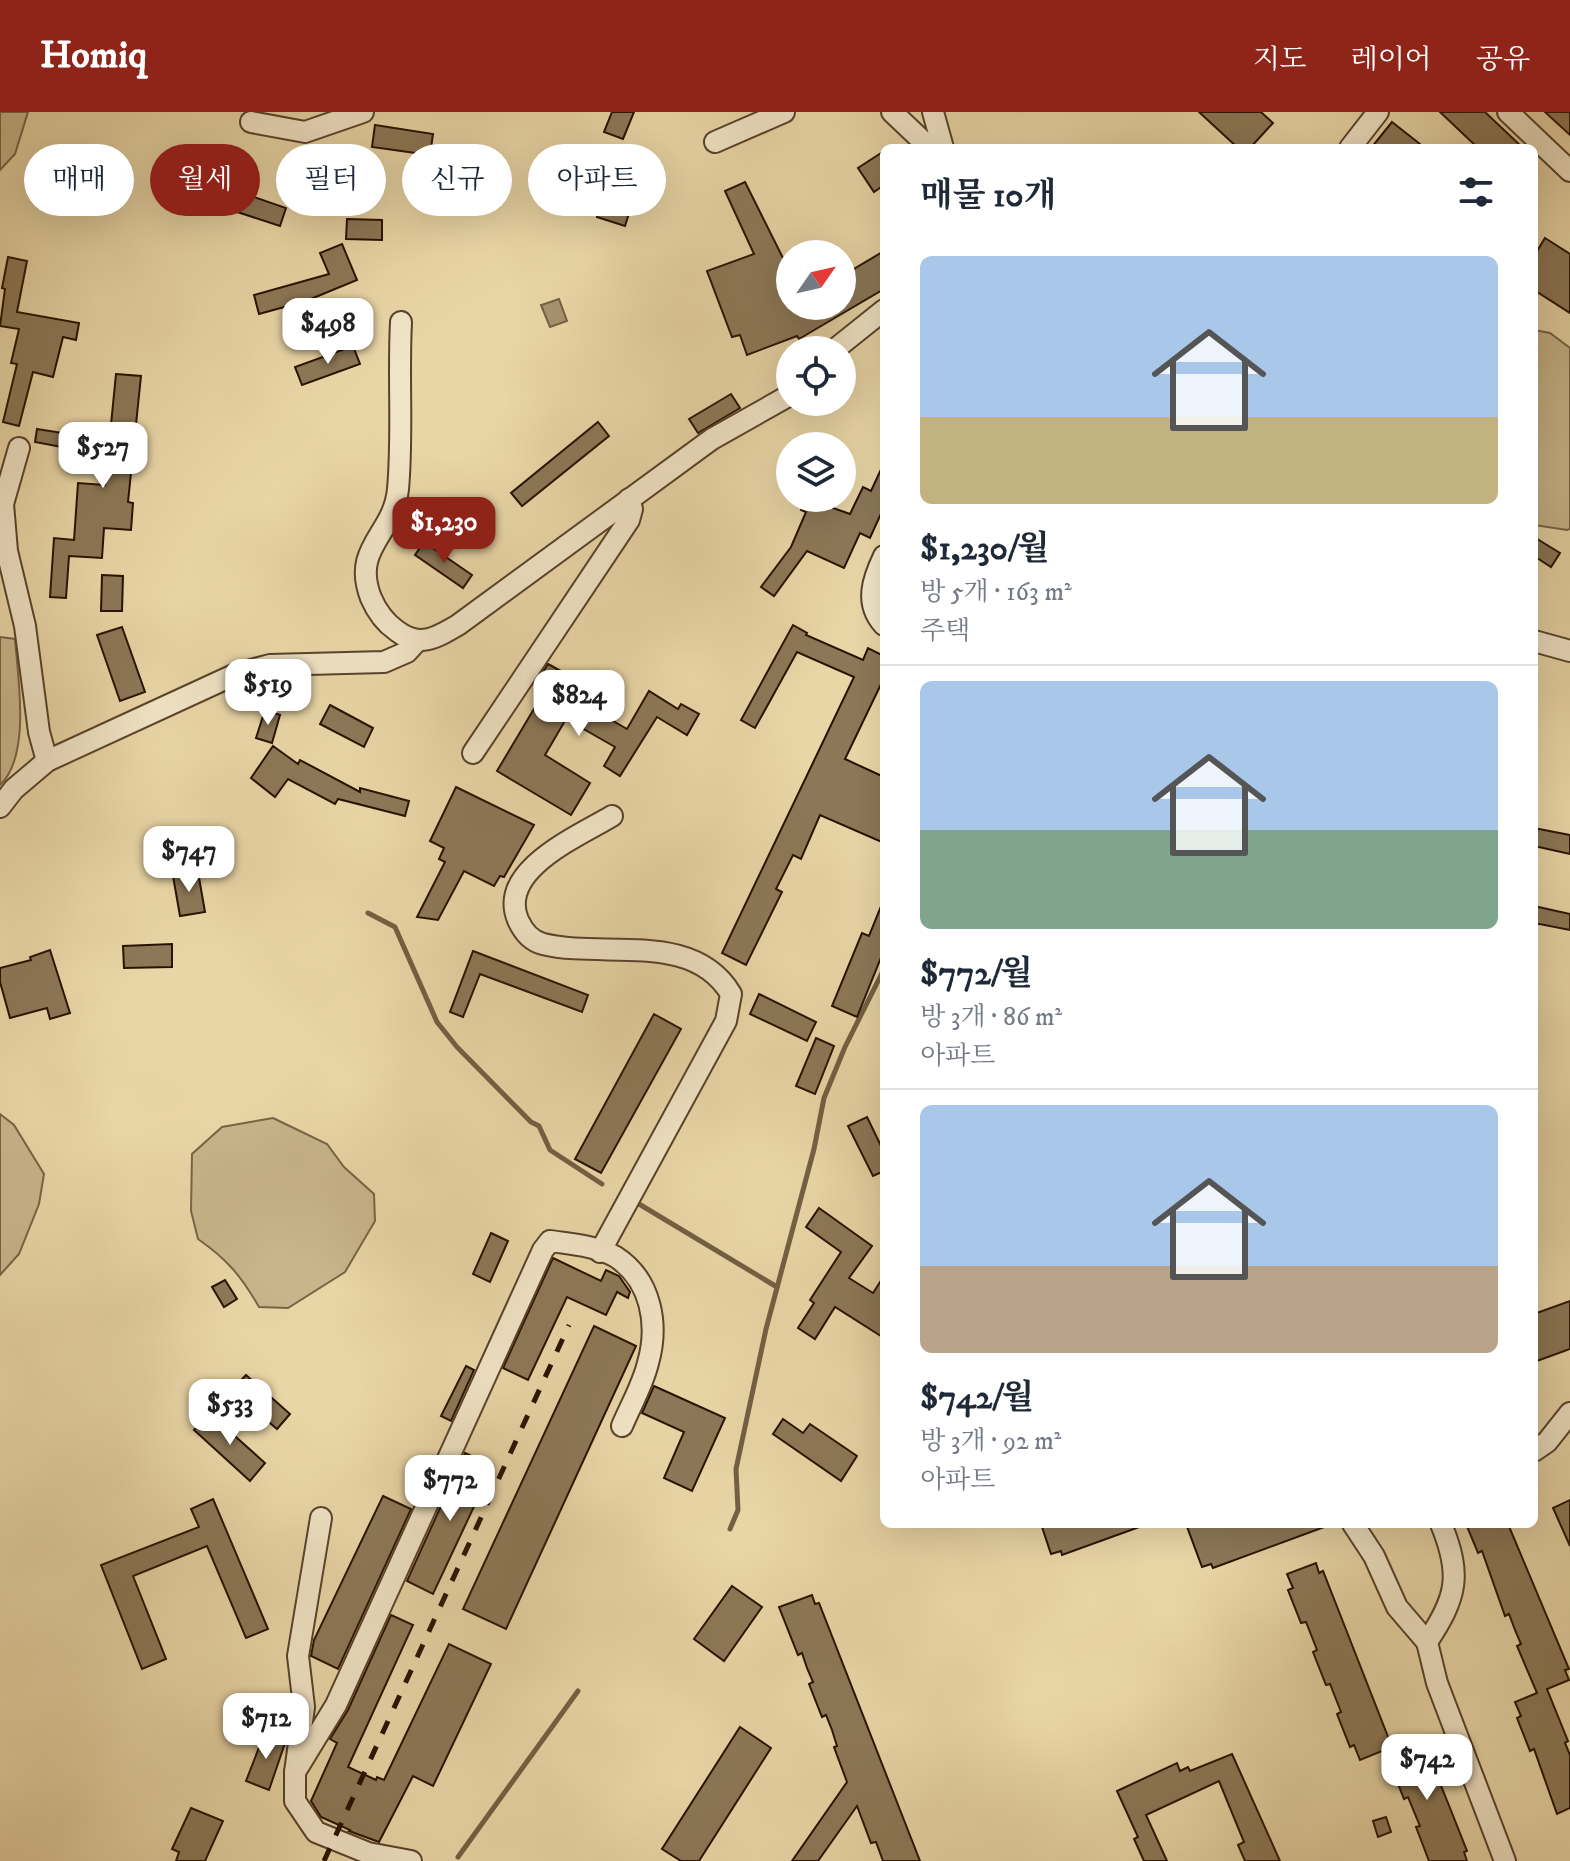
<!DOCTYPE html>
<html lang="ko">
<meta charset="utf-8">
<style>
body{margin:0;font-family:"IM FELL DW Pica","Noto Serif KR",serif;background:#f2f2f3;color:#1f2937;height:100vh;display:flex;flex-direction:column;font-size:30px;white-space:nowrap}
*{box-sizing:border-box;margin:0}
p{font-size:26px;color:#747a83}
.icon{flex:none;width:44px;height:44px;fill:none;stroke:currentColor;stroke-width:2;stroke-linecap:round;stroke-linejoin:round}
.map{position:relative;flex:1;overflow:hidden}
.drawer{position:absolute;left:880px;top:32px;width:658px;height:1384px;display:flex;flex-direction:column;background:#fff;border-radius:12px;box-shadow:0 8px 32px #0002}
.drawer>*{flex:none}
.hud{position:absolute;left:24px;top:32px;width:736px;height:72px;display:flex;gap:16px}
.needle{width:52px;rotate:56deg}
.controls{position:absolute;left:776px;top:128px;display:grid;gap:16px}
.controls a{display:grid;place-items:center;width:80px;height:80px;border-radius:50%;background:#fff;box-shadow:0 8px 32px #0002;font-size:40px}
.price{position:absolute;translate:-50% -68px;padding:0 18px;border-radius:16px;background:#fff;color:#222;font-size:26px;line-height:52px;filter:drop-shadow(0 2px 4px #0008)}
.price::after{content:'';position:absolute;left:50%;top:48px;width:24px;height:18px;margin-left:-12px;background:inherit;clip-path:polygon(0 0,100% 0,50% 100%)}
.price.on{background:#8f2418;color:#fff}
ul{padding:0;list-style:none}
li{display:grid;align-content:center;gap:16px;height:424px;padding:0 40px}
li+li{border-top:2px solid #e0e1e3}
li span{display:grid;place-items:center;height:248px;border-radius:12px;color:#555}
li>.icon{margin-inline-start:auto}
span .icon{width:144px;height:144px;fill:#fffc;stroke-width:1}
li b{font-size:34px}
h2{display:flex;justify-content:space-between;align-items:center;height:96px;padding:0 40px;font-size:34px}
.tag{padding:0 28px;border-radius:36px;background:#fff;box-shadow:0 8px 32px #0002;font-size:28px;line-height:72px}
.tag.on{background:#8f2418;color:#fff}
header{display:flex;align-items:center;gap:48px;box-sizing:border-box;height:112px;padding:0 40px;background:#8f2418;color:#fff}
header strong{font-size:38px}
nav{display:flex;gap:44px;margin-inline-start:auto;font-size:28px}
.map>svg:first-child{display:block}
.green{fill:#c8b58b;stroke:#786446;stroke-width:2}
.water{fill:#a7936f;stroke:#745f43;stroke-width:2}
.lines{fill:none;stroke-linecap:round;stroke-linejoin:round}
.stream{stroke:#745f43;stroke-width:5}
.building{fill:#8c7857;stroke:#281201;stroke-width:2}
.minor-casing{stroke:#58432a;stroke-width:24}
.minor{stroke:#f1e4c6;stroke-width:20}
.rail{stroke:#281201;stroke-width:5;stroke-dasharray:14 14;stroke-linecap:butt}
</style>
<header>
<strong>Homiq</strong>
<nav><a>지도</a><a>레이어</a><a>공유</a></nav>
</header>
<div class="map">
<svg width="1570" height="1749" viewBox="0 0 1570 1749">
<rect width="100%" height="100%" fill="#e9d6a7"/>
<filter id="stains"><feTurbulence type="fractalNoise" baseFrequency=".0025" numOctaves="4"/><feColorMatrix values="0 0 0 0 .2 0 0 0 0 .09 0 0 0 0 .02 0 0 0 .5 -.17"/></filter>
<radialGradient id="worn" r=".72"><stop offset=".6" stop-color="#630" stop-opacity="0"/><stop offset="1" stop-color="#630" stop-opacity=".3"/></radialGradient>
<g class="green">
<path d="M0 0H28L15 42 0 58Z"/>
<path d="M1534 218 1550 221 1570 236V417L1567 418 1534 413Z"/>
<path d="M0 525 15 527C18 566 31 644 0 673Z"/>
<path d="M0 1002 14 1013 44 1062 39 1092 19 1142 0 1163Z"/>
<path d="M273 1006 327 1032 344 1055 374 1082 375 1109 345 1160 288 1196 259 1195C241 1164 228 1148 198 1127L191 1099 192 1042 222 1015Z"/>
</g>
<path class="water" d="M559 187 567 209 550 215 541 193Z"/>
<g class="lines">
<g class="stream">
<path d="M368 801 395 815 437 910 457 935 531 1010 539 1014 550 1038 602 1072"/>
<path d="M639 1092 777 1175"/>
<path d="M730 1417 738 1398 736 1357 766 1217 814 1037 824 986 845 935 884 857"/>
<path d="M458 1745 578 1579"/>
</g>
</g>
<g class="building">
<path d="M612 0H634L623 27 604 20Z"/>
<path d="M1199 0H1261L1273 11 1250 36H1238Z"/>
<path d="M1440 0H1485L1523 36H1478Z"/>
<path d="M1545 0H1570V23Z"/>
<path d="M1392 10 1425 36H1371Z"/>
<path d="M375 13 433 22 430 43 372 35Z"/>
<path d="M884 39V73L874 80 858 56Z"/>
<path d="M623 44 645 50 625 114 597 105 603 86 610 88Z"/>
<path d="M745 70 790 160V194H842V164L884 139V177L799 227 797 224 747 243 740 223 732 225 707 159 754 142 725 79Z"/>
<path d="M225 75 286 96 280 114 219 94Z"/>
<path d="M347 107 382 108V128L346 127Z"/>
<path d="M1545 126 1570 142V201L1534 178V144Z"/>
<path d="M342 132 357 168 306 189 259 202 254 183 329 162 320 141Z"/>
<path d="M8 145 27 149 17 200 79 211 76 228 63 225 53 265 33 260 19 314 3 310 17 252 11 251 19 217 0 214 5 177 2 176Z"/>
<path d="M364 196 368 221 350 224 346 199Z"/>
<path d="M353 234 360 252 302 273 295 255Z"/>
<path d="M116 262 141 264 128 390 133 391 131 418 104 416 102 446 69 444 66 486 50 485 54 426 74 428 78 371 105 373Z"/>
<path d="M731 282 740 296 698 321 689 307Z"/>
<path d="M598 310 609 324 522 394 511 381Z"/>
<path d="M37 317 69 322 67 336 35 330Z"/>
<path d="M884 351V395L870 426 860 421 844 456 807 439 774 484 761 475 791 435 806 400 801 398 805 386 850 402 863 375 871 379Z"/>
<path d="M1534 425 1560 441 1551 455 1534 444Z"/>
<path d="M424 430 472 463 463 476 415 443Z"/>
<path d="M102 463 123 464 122 499H101Z"/>
<path d="M793 513 807 521 806 523 863 548 868 536 884 544V566L845 647 884 665V731L820 703 801 747 793 743 776 777 782 780 746 853 722 841 854 565 797 540 755 616 741 608Z"/>
<path d="M122 515 145 580 120 589 97 523Z"/>
<path d="M548 552 592 576 584 592 627 617 649 579 678 597 681 592 699 602 687 623 657 605 620 664 604 654 615 635 566 607 545 643 590 671 571 703 497 659 547 575 537 569Z"/>
<path d="M330 593 373 616 364 635 320 612Z"/>
<path d="M265 598 280 603 272 631 256 626Z"/>
<path d="M273 634 298 652 300 648 360 680V676L409 689 405 704 338 687 335 692 288 667 275 685 251 666Z"/>
<path d="M456 675 534 713 504 765 500 764 494 774 464 759 438 808 417 805 445 750 439 747 444 736 430 729Z"/>
<path d="M1534 716 1570 723V742L1534 734Z"/>
<path d="M198 760 205 800 180 804 173 764Z"/>
<path d="M884 787V838L857 905 832 894 862 821 869 824Z"/>
<path d="M1534 794 1570 802V818L1534 811Z"/>
<path d="M172 832V855L124 856 123 834Z"/>
<path d="M50 838 70 901 50 907 47 896 10 906 0 870V856L31 848 30 845Z"/>
<path d="M473 839 588 883 582 900 480 862 463 905 450 900Z"/>
<path d="M759 882 816 910 807 929 750 902Z"/>
<path d="M654 902 681 917 601 1061 575 1047Z"/>
<path d="M816 926 834 934 815 982 796 974Z"/>
<path d="M867 1005 884 1040V1059L873 1064 848 1014Z"/>
<path d="M819 1096 872 1134 849 1166 873 1181 884 1164V1226L835 1195 815 1227 798 1216 814 1191 810 1188 841 1140 806 1115Z"/>
<path d="M491 1121 508 1129 490 1170 473 1162Z"/>
<path d="M553 1146 601 1169 606 1158 619 1164 630 1180 628 1186 617 1180 606 1203 567 1185 528 1268 503 1256Z"/>
<path d="M225 1168 237 1187 224 1195 212 1175Z"/>
<path d="M1570 1189V1237L1534 1250V1202Z"/>
<path d="M594 1214 636 1234 506 1517 463 1497Z"/>
<path d="M466 1254 474 1258 451 1309 441 1304Z"/>
<path d="M246 1263 290 1302 277 1317 232 1278Z"/>
<path d="M654 1274 725 1306 692 1379 664 1366 684 1320 642 1301Z"/>
<path d="M209 1301 265 1351 250 1369 194 1318Z"/>
<path d="M783 1307 803 1321 810 1312 857 1344 841 1369 773 1322Z"/>
<path d="M465 1341 493 1354 433 1482 407 1469Z"/>
<path d="M383 1384 411 1397 338 1557 311 1544 314 1528Z"/>
<path d="M213 1387 268 1517 246 1526 207 1434 133 1464 166 1547 142 1557 101 1453 199 1415 191 1397Z"/>
<path d="M1570 1388V1434L1553 1396Z"/>
<path d="M1041 1412H1142V1414L1062 1443 1061 1439 1051 1442Z"/>
<path d="M1186 1412H1327V1414L1213 1456 1211 1452 1202 1455Z"/>
<path d="M1466 1412H1508L1569 1557 1565 1558 1569 1568 1547 1577 1568 1629 1565 1631 1570 1643V1696L1557 1702 1534 1637 1530 1639 1517 1606 1521 1604 1515 1590 1537 1581 1517 1534 1521 1532 1515 1518 1509 1502 1505 1504 1482 1439 1478 1441Z"/>
<path d="M1316 1451 1319 1461 1323 1459 1392 1635 1360 1648 1354 1633 1350 1635 1337 1602 1341 1600 1330 1572 1326 1573 1313 1540 1317 1538 1306 1510 1301 1511 1288 1478 1293 1476 1287 1462Z"/>
<path d="M732 1474 762 1495 724 1549 694 1527Z"/>
<path d="M812 1483 815 1492 819 1491 920 1749H883L876 1730 871 1731 857 1694 818 1749H792L847 1670 834 1635 837 1634 832 1618 826 1603 822 1605 809 1572 813 1570 807 1556 802 1541 798 1543 779 1495Z"/>
<path d="M391 1503 413 1513 348 1655 376 1668 377 1665 384 1668 449 1532 491 1552 433 1674 413 1664 379 1730 349 1719 350 1718 321 1705 311 1689 337 1631 330 1627 348 1598Z"/>
<path d="M740 1615 771 1636 699 1749H681L662 1737Z"/>
<path d="M265 1620 286 1628 269 1678 246 1669Z"/>
<path d="M1418 1626 1421 1636 1425 1634 1450 1696 1467 1739 1464 1740 1467 1749H1429L1416 1715 1420 1714 1408 1685 1404 1687 1385 1639Z"/>
<path d="M1232 1642 1280 1749H1245L1238 1733 1244 1730 1219 1669 1146 1703 1167 1749H1144L1134 1727 1138 1725 1117 1679 1177 1651 1180 1659 1188 1655 1190 1659Z"/>
<path d="M191 1696 223 1709 205 1749H176L179 1740 172 1737Z"/>
<path d="M1386 1705 1391 1720 1378 1725 1373 1709Z"/>
</g>
<g class="lines">
<g class="minor-casing">
<g id="minor">
<path d="M892 0 930 36"/>
<path d="M933 0 943 36"/>
<path d="M1508 0 1570 59"/>
<path d="M251 10 305 20 363 0"/>
<path d="M715 30 784 0"/>
<path d="M1350 36 1378 0"/>
<path d="M401 210C398 266 403 322 398 377 394 423 351 435 371 486 377 500 384 510 397 519 419 536 436 526 458 513L712 327 790 283"/>
<path d="M834 238 884 198"/>
<path d="M19 336 3 392 7 439 25 514 39 620 47 649"/>
<path d="M884 444C873 467 864 491 884 513"/>
<path d="M1534 529 1570 539"/>
<path d="M473 641 629 408 632 397 629 387"/>
<path d="M0 695 14 677 47 649 236 562 270 553 384 550 407 540 417 529"/>
<path d="M600 1140 726 909 731 882C693 818 604 847 543 832 531 829 523 819 518 808 497 758 579 724 612 704"/>
<path d="M1534 1339 1547 1330 1570 1301"/>
<path d="M321 1406 298 1544 304 1595 295 1660V1689L316 1720 368 1741 411 1749"/>
<path d="M1353 1412 1374 1444 1397 1495 1427 1530"/>
<path d="M1441 1412C1462 1463 1457 1485 1427 1530L1437 1571 1505 1749"/>
<path d="M295 1660 336 1593 543 1138 550 1129C570 1132 598 1134 616 1145 651 1168 659 1212 648 1251 643 1272 631 1293 622 1314"/>
</g>
</g>
<use href="#minor" class="minor"/>
<path class="rail" d="M324 1749 569 1213"/>
</g>
<rect width="100%" height="100%" filter="url(#stains)"/>
<rect width="100%" height="100%" fill="url(#worn)"/>
</svg>
<div class="controls">
<a><svg class="needle" viewBox="-14 -14 28 28"><path d="M0-13l5 13h-10z" fill="#e53935"/><path d="M0 13l5-13h-10z" fill="#747a83"/></svg></a>
<a><svg class="icon" aria-label="locate" viewBox="0 0 24 24"><circle cx="12" cy="12" r="6"/><path d="M12 2v4M12 18v4M2 12h4M18 12h4"/></svg></a>
<a><svg class="icon" aria-label="layers" viewBox="0 0 24 24"><path d="M12 4l9 5-9 5-9-5zM3 14l9 5 9-5"/></svg></a>
</div>
<b class="price" style="left:328px;top:254px">$498</b>
<b class="price" style="left:103px;top:378px">$527</b>
<b class="price on" style="left:444px;top:453px">$1,230</b>
<b class="price" style="left:268px;top:615px">$519</b>
<b class="price" style="left:579px;top:626px">$824</b>
<b class="price" style="left:189px;top:782px">$747</b>
<b class="price" style="left:230px;top:1335px">$533</b>
<b class="price" style="left:450px;top:1411px">$772</b>
<b class="price" style="left:266px;top:1649px">$712</b>
<b class="price" style="left:1427px;top:1690px">$742</b>
<div class="hud">
<a class="tag">매매</a>
<a class="tag on">월세</a>
<a class="tag">필터</a>
<a class="tag">신규</a>
<a class="tag">아파트</a>
</div>
<section class="drawer">
<h2>매물 10개<svg class="icon" aria-label="filters" viewBox="0 0 24 24"><path d="M4 7h16M4 17h16"/><circle cx="9" cy="7" r="2"/><circle cx="15" cy="17" r="2"/></svg></h2>
<ul>
<li><span style="background:linear-gradient(#a9c7e8 65%,#c2b280 0)"><svg class="icon" aria-label="home" viewBox="0 0 24 24"><path d="M3 11l9-7 9 7M6 9v11h12V9"/></svg></span><div><b>$1,230/월</b><p>방 5개 · 163 m²</p><p>주택</p></div></li>
<li><span style="background:linear-gradient(#a9c7e8 60%,#7fa58c 0)"><svg class="icon" aria-label="home" viewBox="0 0 24 24"><path d="M3 11l9-7 9 7M6 9v11h12V9"/></svg></span><div><b>$772/월</b><p>방 3개 · 86 m²</p><p>아파트</p></div></li>
<li><span style="background:linear-gradient(#a9c7e8 65%,#b9a48a 0)"><svg class="icon" aria-label="home" viewBox="0 0 24 24"><path d="M3 11l9-7 9 7M6 9v11h12V9"/></svg></span><div><b>$742/월</b><p>방 3개 · 92 m²</p><p>아파트</p></div></li>
</ul>
</section>
</div>
